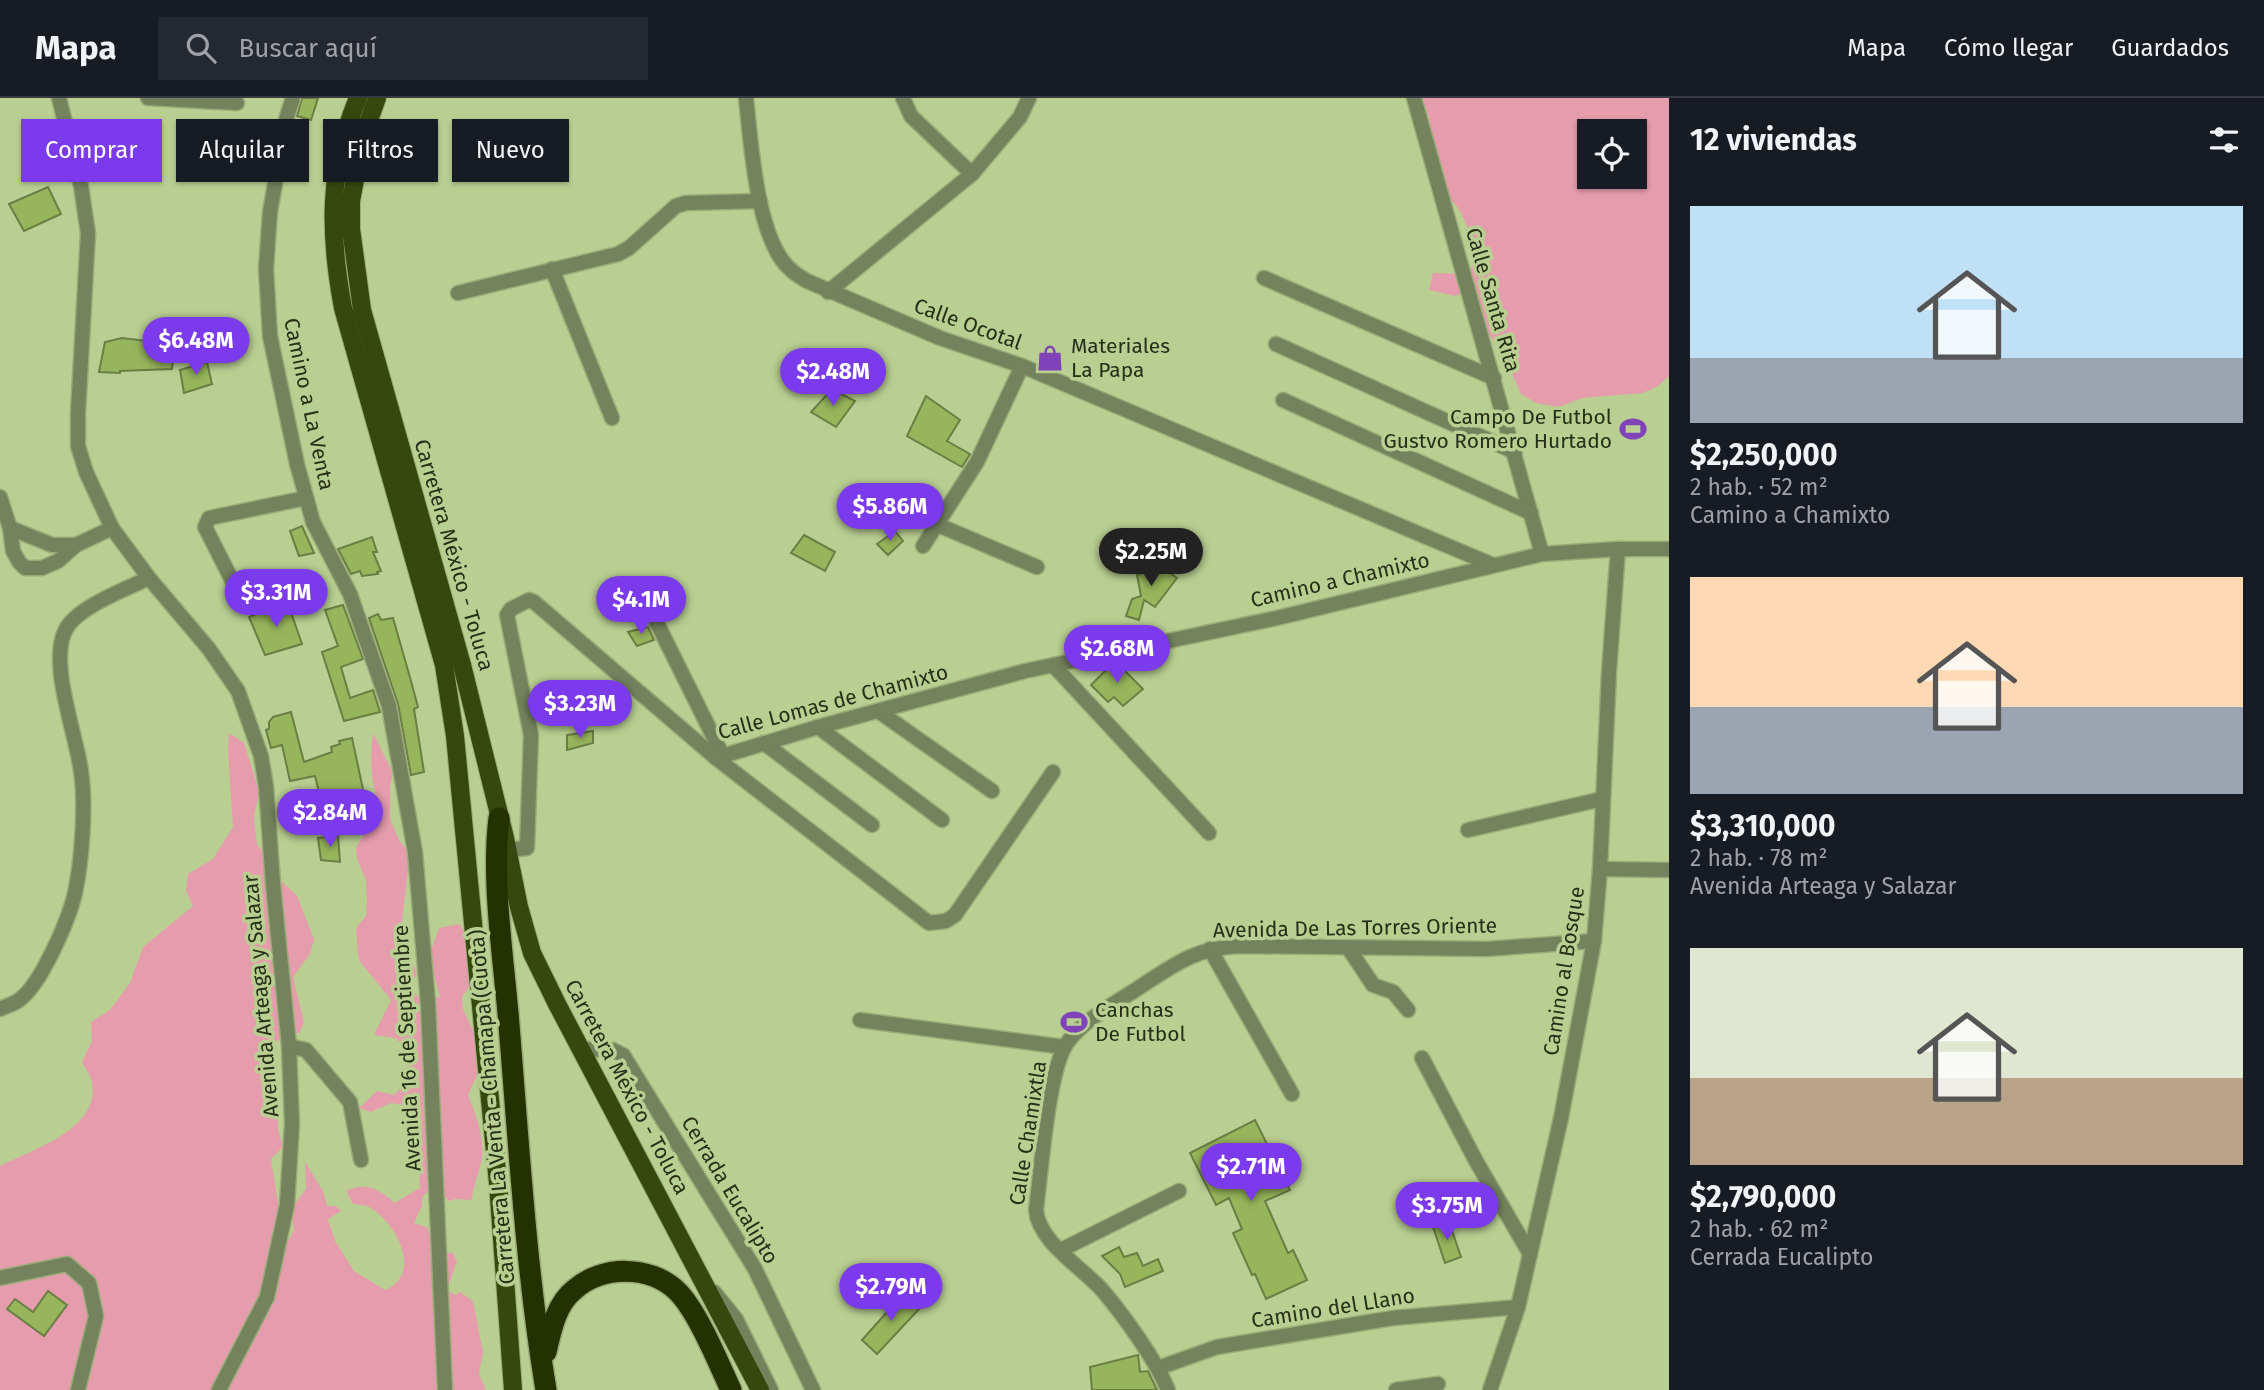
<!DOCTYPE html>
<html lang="es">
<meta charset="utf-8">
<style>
body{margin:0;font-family:"Fira Sans",sans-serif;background:#242831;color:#f1f3f6;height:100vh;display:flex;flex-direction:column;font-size:26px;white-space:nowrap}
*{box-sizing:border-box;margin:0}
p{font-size:23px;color:#9ea1a6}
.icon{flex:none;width:38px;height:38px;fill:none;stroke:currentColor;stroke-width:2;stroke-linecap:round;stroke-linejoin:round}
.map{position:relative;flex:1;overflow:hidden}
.drawer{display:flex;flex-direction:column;background:#171b24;width:595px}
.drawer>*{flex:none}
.banner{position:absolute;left:21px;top:21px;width:665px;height:63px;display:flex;gap:14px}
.fabs{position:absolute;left:1577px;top:21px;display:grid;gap:14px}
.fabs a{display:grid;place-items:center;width:70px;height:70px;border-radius:0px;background:#171b24;box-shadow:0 2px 5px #0004;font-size:35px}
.price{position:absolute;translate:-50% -60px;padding:0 16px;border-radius:24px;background:#7c3aed;color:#fff;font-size:23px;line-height:46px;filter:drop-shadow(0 2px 4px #0008)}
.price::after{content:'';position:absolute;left:50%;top:42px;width:21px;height:16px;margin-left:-10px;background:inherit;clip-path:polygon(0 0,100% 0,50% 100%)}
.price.current{background:#222;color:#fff}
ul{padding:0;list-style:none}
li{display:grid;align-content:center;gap:14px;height:371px;padding:0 21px}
li span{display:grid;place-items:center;height:217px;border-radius:0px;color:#555}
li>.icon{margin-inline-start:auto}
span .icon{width:126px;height:126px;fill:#fffc;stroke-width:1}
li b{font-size:30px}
h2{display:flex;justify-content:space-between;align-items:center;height:84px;padding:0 21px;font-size:30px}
.pill{padding:0 24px;border-radius:0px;background:#171b24;box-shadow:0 2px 5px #0004;font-size:24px;line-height:63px}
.pill.current{background:#7c3aed;color:#fff}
header{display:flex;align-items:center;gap:42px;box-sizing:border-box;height:98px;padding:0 35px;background:#171b24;border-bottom:2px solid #363941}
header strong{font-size:33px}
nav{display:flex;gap:38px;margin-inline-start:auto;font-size:24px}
.search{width:490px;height:63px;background:#242831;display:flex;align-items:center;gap:18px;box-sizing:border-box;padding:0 24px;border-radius:0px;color:#9ea1a6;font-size:26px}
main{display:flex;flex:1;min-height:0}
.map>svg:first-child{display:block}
.green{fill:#e59cac;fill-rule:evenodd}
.building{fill:#97b65b;stroke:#6a7e45;stroke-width:2}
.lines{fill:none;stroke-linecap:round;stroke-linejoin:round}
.minor-casing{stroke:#99ac77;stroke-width:17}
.major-casing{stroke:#99ac77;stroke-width:20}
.highway-casing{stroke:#99ac77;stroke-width:24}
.minor{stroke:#74825d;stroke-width:14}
.major{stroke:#36480d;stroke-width:18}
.highway{stroke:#243200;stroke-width:21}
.labels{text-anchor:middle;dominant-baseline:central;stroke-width:7;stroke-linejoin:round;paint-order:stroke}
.street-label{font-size:21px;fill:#272f17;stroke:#b9cf92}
.poi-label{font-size:21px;fill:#272f17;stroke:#b9cf92;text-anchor:start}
</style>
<header>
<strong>Mapa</strong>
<div class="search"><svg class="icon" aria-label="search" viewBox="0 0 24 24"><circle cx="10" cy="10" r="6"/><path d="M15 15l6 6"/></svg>Buscar aquí</div>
<nav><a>Mapa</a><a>Cómo llegar</a><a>Guardados</a></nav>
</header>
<main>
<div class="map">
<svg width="1669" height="1292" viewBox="0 0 1669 1292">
<rect width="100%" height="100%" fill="#b9cf92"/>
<g class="green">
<path d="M1423 0H1669V278L1658 288 1643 295 1582 300 1559 309 1536 305 1521 296 1501 251 1492 241 1464 195 1455 198 1429 192 1433 175 1465 176 1475 166 1472 153 1474 149C1464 119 1463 110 1437 90L1424 24 1430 18 1418 14 1424 3ZM1589 33H1634V79H1589Z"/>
<path d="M229 635 244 645 259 693 254 720 257 747 270 761 278 780 297 798 314 841 310 856 293 879 304 924 300 934 276 943 278 1031 283 1049 271 1061 279 1112 280 1157 294 1132 291 1111 306 1091 305 1064 323 1093 327 1108H336L341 1113 328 1121 335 1143 354 1173 385 1192C424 1176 396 1124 369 1109 365 1107 358 1107 353 1106L346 1093C366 1083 380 1092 395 1105L421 1089C417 1081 422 1075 421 1067 419 1046 411 1027 405 1007L391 1005 371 1014 359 1010 377 993 394 997 409 981 408 950 395 940 374 937 391 902 361 865 358 858 356 830 366 818 367 804 366 782 357 761 356 750 370 726 379 705C370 682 370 659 373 635L393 675 390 688V721L399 742 410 756 400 840 417 875 411 888 420 902 427 895 440 900 429 858 439 830 460 826 476 862V879L462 899 463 911 483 953 480 971 468 997C477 1020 487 1044 480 1069 477 1081 473 1089 472 1102L455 1101 449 1103 440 1093H428L422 1100V1108L414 1125 428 1130 433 1154 453 1155 457 1164C452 1174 452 1184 445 1192L456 1197 460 1194 473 1203 483 1254 479 1276 486 1292H0V1068C32 1052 101 1031 92 984 91 978 85 970 82 964L92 943 91 924 110 912 130 885 143 849 193 808 186 793 188 776 213 761 233 729 228 653Z"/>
</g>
<g class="building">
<path d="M302 0H318L311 22 297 18Z"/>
<path d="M130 27 150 33 146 79 115 75Z"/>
<path d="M48 89 61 116 24 133 9 106Z"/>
<path d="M155 238 175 242 172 271 120 273V275L99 274 105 244 122 240 154 244Z"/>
<path d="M207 264 212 286 184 295 180 272Z"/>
<path d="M832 291 855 303 836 329 811 314Z"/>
<path d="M926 298 960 322 947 343 970 356 962 369 907 338Z"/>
<path d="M302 428 314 455 299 458 290 433Z"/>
<path d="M895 433 903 443 888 457 877 446Z"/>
<path d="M804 437 835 454 825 473 791 455Z"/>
<path d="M372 439 377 454H373L381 473 377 474 378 476 362 478 360 473 351 476 338 451Z"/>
<path d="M1146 458 1177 480 1155 509 1144 502 1139 522 1126 518 1132 501 1141 498 1137 477 1151 471Z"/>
<path d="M287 503 302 546 265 557 249 519Z"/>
<path d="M343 507 363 561 341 569 350 600 373 592 380 614 344 623 322 554 338 548 325 512Z"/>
<path d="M378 516 381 522 393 520 409 576 418 609 414 611 424 674 411 677 398 606 369 520Z"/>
<path d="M648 529 654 542 637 548 628 534Z"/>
<path d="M1114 564H1116L1143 591 1123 608 1114 599 1108 604 1091 587Z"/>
<path d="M291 614 304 664 332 654 331 649 340 646 339 643 352 640 364 696 322 707 315 678 290 683 282 647 271 650 266 632 269 631V624L273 619Z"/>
<path d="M593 633V645L567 652V637Z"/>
<path d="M338 738 340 764 321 762 318 740Z"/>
<path d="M1255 1022 1290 1092 1265 1103 1288 1155 1293 1152 1307 1182 1266 1201 1255 1176 1252 1177 1233 1135 1242 1131 1229 1100 1216 1107 1190 1055Z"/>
<path d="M1449 1124 1461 1159 1445 1165 1433 1129Z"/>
<path d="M1119 1149 1124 1159 1137 1155 1143 1168 1158 1161 1163 1173 1125 1189 1120 1176 1102 1158Z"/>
<path d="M48 1193 67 1207 44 1238 7 1211 15 1201 33 1214Z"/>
<path d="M904 1195 920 1210 877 1256 862 1242Z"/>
<path d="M1138 1257 1140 1274 1148 1273 1157 1292H1092L1090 1269Z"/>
</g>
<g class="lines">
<g class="minor-casing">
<g id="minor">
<path d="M59 0 81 88 88 135 78 315V348L86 374 112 430 149 480 209 551 238 593 261 658 266 688 273 786 289 948 292 1026 287 1107 267 1199 219 1292"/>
<path d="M148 0 237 5"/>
<path d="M293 0 287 18 270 114 266 171 270 238 297 366 313 424 350 496 389 608 415 754 428 905 445 1292"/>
<path d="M746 0C751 46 756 125 782 162 789 172 797 177 807 183L940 240 1022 268 1493 467"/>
<path d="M903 0 911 18 972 76"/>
<path d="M1414 0 1542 456"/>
<path d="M552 171 612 320"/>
<path d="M1264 180 1494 280"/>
<path d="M828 194 972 76 1020 19 1029 0"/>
<path d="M458 195 618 156 629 150 676 108 686 105 760 103"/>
<path d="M1276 246 1515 354"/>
<path d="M1283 302 1531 415"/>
<path d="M0 399 10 430 13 453 19 464 25 470H42L58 463 76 447 112 430"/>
<path d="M938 427 1037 469"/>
<path d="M10 430 52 447H76"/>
<path d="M923 448 977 364 1022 268"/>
<path d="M241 500 205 429 209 420 306 400"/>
<path d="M647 505 723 658"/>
<path d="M1053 567 1209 735"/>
<path d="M878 613 992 693"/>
<path d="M818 629 942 722"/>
<path d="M764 645 872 727"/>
<path d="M716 660 818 629 1025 573 1277 520 1542 456 1618 451H1669"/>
<path d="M1468 732 1602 701"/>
<path d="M507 752 527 750 531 637 507 517 511 511 529 502 534 504 716 660 929 825 946 823 955 817 1053 674"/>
<path d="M1600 771 1669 772"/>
<path d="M1210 851 1292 996"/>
<path d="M1349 851 1373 887 1393 894 1408 912"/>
<path d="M0 911C6 908 14 906 19 902 41 887 69 821 75 795 82 762 86 707 81 673 76 636 49 566 65 533 75 510 126 491 149 480"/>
<path d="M860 922 1064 949"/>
<path d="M289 948 306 952 350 1004 361 1062"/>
<path d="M581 951 613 952 623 957 755 1171 813 1292"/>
<path d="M1422 960 1476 1063 1530 1156"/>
<path d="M1061 1152 1179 1093"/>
<path d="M0 1180 67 1166 89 1185 96 1218 78 1292"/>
<path d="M714 1194 736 1221 771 1292"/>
<path d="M1158 1270 1217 1249 1393 1220 1518 1209"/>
<path d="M1168 1292C1156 1262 1124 1218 1103 1193 1082 1169 1039 1145 1036 1112 1041 1075 1048 972 1067 945 1085 920 1118 904 1143 887 1178 864 1197 850 1240 848L1487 851 1594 843"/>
<path d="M1396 1292 1438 1286"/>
<path d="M1490 1292 1518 1209 1561 1020 1594 843 1600 771 1609 574 1618 451"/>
</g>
</g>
<g class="major-casing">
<g id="major">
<path d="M358 0C328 72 329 135 343 210L444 567 455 638 498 1085 513 1292"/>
<path d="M377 0 363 39 351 103V131L362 212 462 567 505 740 519 809 532 855 557 906 760 1292"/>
</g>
</g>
<g class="highway-casing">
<g id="highway">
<path d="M499 720C491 783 504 863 509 927 519 1049 526 1171 546 1292"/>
<path d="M546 1254C551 1233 556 1206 574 1192 602 1167 650 1167 677 1193 697 1212 719 1266 731 1292"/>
</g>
</g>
<use href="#minor" class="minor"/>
<use href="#major" class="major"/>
<use href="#highway" class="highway"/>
</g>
<defs>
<g id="shop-bare" transform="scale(2.1)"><path d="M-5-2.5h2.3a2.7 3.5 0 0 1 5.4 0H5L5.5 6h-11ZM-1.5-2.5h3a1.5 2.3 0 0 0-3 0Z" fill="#8043b8" stroke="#b9cf92" stroke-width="2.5" paint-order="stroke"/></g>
<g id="stadium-bare" transform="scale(2.1)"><path d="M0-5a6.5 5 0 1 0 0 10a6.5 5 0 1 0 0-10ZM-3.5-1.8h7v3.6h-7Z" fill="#8043b8" stroke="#b9cf92" stroke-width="2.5" paint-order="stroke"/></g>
</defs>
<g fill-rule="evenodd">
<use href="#shop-bare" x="1050" y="260"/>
<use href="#stadium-bare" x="1633" y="331"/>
<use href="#stadium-bare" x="1074" y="924"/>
</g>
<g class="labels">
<g class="street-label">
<text transform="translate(1493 202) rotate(74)">Calle Santa Rita</text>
<text transform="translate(968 226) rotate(20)">Calle Ocotal</text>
<text transform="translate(309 306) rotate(78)">Camino a La Venta</text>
<text transform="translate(454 457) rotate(74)">Carretera México - Toluca</text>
<text transform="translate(1340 482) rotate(-13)">Camino a Chamixto</text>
<text transform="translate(833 604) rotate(-15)">Calle Lomas de Chamixto</text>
<text transform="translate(1355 830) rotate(-1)">Avenida De Las Torres Oriente</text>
<text transform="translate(1564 873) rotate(-81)">Camino al Bosque</text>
<text transform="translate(261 898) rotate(-95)">Avenida Arteaga y Salazar</text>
<text transform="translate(407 950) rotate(-93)">Avenida 16 de Septiembre</text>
<text transform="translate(627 989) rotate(62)">Carretera México - Toluca</text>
<text transform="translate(492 1009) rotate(-95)">Carretera La Venta - Chamapa (Cuota)</text>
<text transform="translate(1028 1035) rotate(-81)">Calle Chamixtla</text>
<text transform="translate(730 1092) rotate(59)">Cerrada Eucalipto</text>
<text transform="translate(1333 1210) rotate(-9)">Camino del Llano</text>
</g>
<g class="poi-label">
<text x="1071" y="248">Materiales<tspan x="1071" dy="24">La Papa</tspan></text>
<text x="1612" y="319" text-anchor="end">Campo De Futbol<tspan x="1612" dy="24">Gustvo Romero Hurtado</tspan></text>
<text x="1095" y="912">Canchas<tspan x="1095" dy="24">De Futbol</tspan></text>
</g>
</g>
</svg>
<div class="fabs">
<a><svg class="icon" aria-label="locate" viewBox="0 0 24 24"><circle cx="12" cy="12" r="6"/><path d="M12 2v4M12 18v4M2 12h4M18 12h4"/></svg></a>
</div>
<b class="price" style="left:196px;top:279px">$6.48M</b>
<b class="price" style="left:833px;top:310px">$2.48M</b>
<b class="price" style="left:890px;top:445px">$5.86M</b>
<b class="price current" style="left:1151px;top:490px">$2.25M</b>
<b class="price" style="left:276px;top:531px">$3.31M</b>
<b class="price" style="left:641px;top:538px">$4.1M</b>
<b class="price" style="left:1117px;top:587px">$2.68M</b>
<b class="price" style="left:580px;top:642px">$3.23M</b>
<b class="price" style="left:330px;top:751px">$2.84M</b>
<b class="price" style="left:1251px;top:1105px">$2.71M</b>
<b class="price" style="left:1447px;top:1144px">$3.75M</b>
<b class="price" style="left:891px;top:1225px">$2.79M</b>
<div class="banner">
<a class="pill current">Comprar</a>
<a class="pill">Alquilar</a>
<a class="pill">Filtros</a>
<a class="pill">Nuevo</a>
</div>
</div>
<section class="drawer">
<h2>12 viviendas<svg class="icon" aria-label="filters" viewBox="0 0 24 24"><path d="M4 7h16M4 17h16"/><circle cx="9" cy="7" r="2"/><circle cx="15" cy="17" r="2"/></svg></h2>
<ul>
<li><span style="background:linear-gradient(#bfe0f5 70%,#9aa5b1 0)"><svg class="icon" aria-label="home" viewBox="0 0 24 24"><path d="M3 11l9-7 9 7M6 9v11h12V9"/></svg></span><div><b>$2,250,000</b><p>2 hab. · 52 m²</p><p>Camino a Chamixto</p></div></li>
<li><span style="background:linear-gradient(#ffd9b3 60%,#9aa5b1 0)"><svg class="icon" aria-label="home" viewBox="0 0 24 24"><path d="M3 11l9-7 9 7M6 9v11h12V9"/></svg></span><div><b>$3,310,000</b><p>2 hab. · 78 m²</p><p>Avenida Arteaga y Salazar</p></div></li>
<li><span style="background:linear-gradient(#dfe7d0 60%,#b9a48a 0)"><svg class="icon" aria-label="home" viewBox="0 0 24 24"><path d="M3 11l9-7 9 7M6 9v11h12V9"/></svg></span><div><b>$2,790,000</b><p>2 hab. · 62 m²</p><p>Cerrada Eucalipto</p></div></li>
</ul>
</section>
</main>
